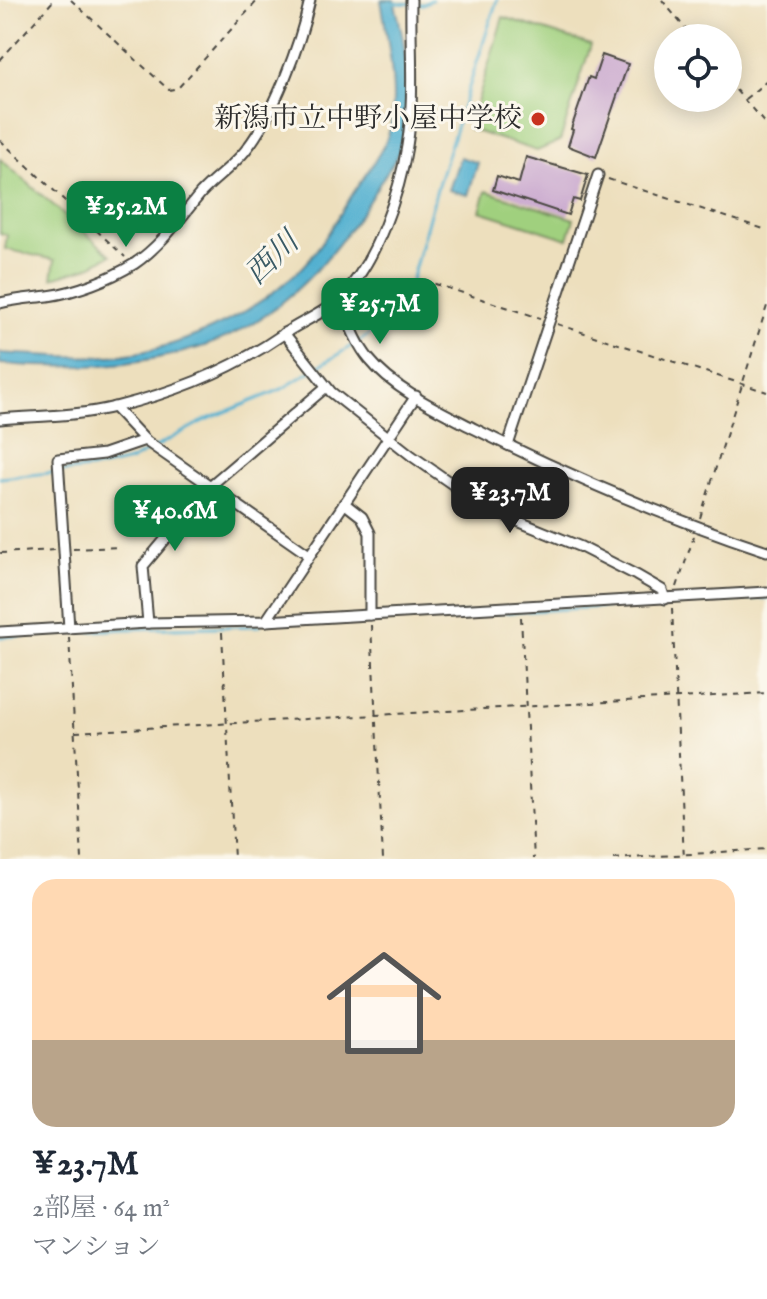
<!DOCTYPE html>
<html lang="ja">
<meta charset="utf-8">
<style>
body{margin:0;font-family:"IM FELL English","Noto Serif JP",serif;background:#f2f2f3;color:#1f2937;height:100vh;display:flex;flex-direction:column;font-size:30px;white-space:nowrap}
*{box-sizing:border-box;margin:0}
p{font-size:26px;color:#747a83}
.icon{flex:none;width:44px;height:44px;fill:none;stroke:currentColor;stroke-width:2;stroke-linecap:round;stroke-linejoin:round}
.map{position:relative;height:859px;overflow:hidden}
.panel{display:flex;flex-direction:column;background:#fff;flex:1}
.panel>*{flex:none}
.fabs{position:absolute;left:654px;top:24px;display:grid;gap:16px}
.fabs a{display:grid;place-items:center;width:88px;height:88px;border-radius:50%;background:#fff;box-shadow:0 4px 20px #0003;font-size:40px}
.price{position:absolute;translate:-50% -68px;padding:0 18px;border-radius:16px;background:#0b8043;color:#fff;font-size:26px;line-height:52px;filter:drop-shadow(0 2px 4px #0008)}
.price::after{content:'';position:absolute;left:50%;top:48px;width:24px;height:18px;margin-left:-12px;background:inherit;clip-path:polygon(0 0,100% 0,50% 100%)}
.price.on{background:#222;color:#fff}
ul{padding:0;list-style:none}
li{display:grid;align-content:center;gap:16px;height:424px;padding:0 32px}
li span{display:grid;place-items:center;height:248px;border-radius:24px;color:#555}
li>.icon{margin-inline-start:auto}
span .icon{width:144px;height:144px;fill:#fffc;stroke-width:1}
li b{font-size:34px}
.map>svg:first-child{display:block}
.green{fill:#a0d07e;stroke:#667e54;stroke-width:2}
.water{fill:#52b0d0;stroke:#3e6e7e;stroke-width:2}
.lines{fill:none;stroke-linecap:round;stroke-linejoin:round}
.stream{stroke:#52b0d0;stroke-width:3}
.building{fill:#c7a5cd}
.street-casing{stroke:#484641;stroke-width:13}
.path{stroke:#484641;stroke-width:2;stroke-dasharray:6 6;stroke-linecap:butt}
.street{stroke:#fff;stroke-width:9}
.poi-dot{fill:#c8321e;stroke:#fbf7ec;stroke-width:3}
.labels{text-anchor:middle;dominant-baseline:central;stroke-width:6;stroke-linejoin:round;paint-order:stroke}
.poi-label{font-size:28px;fill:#2b2b2b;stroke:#fbf7ec;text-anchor:end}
.water-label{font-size:30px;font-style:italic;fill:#395a65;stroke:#fbf7ec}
</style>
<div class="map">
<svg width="767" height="859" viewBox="0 0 767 859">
<rect width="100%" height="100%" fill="#fbf7ec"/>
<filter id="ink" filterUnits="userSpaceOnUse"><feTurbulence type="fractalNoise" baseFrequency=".0125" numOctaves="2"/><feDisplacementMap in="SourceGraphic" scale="16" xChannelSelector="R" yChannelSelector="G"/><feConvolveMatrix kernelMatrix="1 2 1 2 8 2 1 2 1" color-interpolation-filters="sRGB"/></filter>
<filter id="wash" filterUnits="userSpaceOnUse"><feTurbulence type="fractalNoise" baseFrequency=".006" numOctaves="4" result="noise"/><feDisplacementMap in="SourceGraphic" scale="32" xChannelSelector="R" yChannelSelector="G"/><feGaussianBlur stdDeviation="1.8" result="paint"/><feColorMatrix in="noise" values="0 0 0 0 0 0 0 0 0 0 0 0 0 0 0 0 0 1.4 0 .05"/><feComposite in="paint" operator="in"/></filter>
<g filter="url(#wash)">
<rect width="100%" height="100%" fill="#eddfbd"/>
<g class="green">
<path d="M503 17 591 45 560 141 537 151 469 129Z"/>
<path d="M0 159 111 255 86 268 52 278 55 260 5 249 7 235 0 233Z"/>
<path d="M486 191 574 219 568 239 480 211Z"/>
</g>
<g class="water">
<path d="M381 0H394C406 44 416 105 400 149 395 162 385 174 378 186 337 255 279 324 198 348 133 368 67 369 0 364V353C36 355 73 358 109 356 175 352 247 318 295 274 319 252 335 222 352 195 363 177 379 158 387 138 401 103 387 37 381 0Z"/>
<path d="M460 157 478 163 468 195 449 190Z"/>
</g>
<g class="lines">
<g class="stream">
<path d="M393 3 423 4 432 0"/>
<path d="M0 478 99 468 130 461 203 421 282 389 366 337 396 310 410 285 440 178 497 0"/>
<path d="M403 618 767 598"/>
<path d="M0 637 125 629 260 626"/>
</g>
</g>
<g id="blocks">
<g class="building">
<path d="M602 55 628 64 596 157 568 146 573 130 571 129 589 77 594 79Z"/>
<path d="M526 157 588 175 580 201 573 199 568 215 493 190 497 176 519 183Z"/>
</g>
</g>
</g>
<g filter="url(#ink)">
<use href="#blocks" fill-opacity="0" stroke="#484641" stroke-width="2"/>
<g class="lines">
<g class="street-casing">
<g id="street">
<path d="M339 299C348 319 355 342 369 359 394 390 440 411 475 429 569 476 667 518 767 551"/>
<path d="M0 303C16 299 32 298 48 296 76 292 110 279 134 264 162 245 180 218 201 193 215 178 232 167 245 151 274 115 300 45 310 0"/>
<path d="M284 333 331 392 412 456 488 509 581 547 636 575 662 590 665 599"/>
<path d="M114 407 146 441 309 555"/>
<path d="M0 419C38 416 78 416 115 407 173 393 233 369 282 335 302 321 326 313 343 295 376 262 400 192 407 146 415 98 410 49 411 0"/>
<path d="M508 445 598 175"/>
<path d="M344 503 362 517 370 533V615"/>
<path d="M266 621 416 396"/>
<path d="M148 623 143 566 210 486 326 387"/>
<path d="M69 628 58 459 104 454 145 440"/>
<path d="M0 632 148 623 266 621 767 592"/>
</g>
</g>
<g class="path">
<path d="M71 0 169 90 178 88 258 0"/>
<path d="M662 0 693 38"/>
<path d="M0 60 54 0"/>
<path d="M728 81 767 126"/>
<path d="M745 99 767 81"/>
<path d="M0 140 125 257"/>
<path d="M608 179 767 230"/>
<path d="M423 280 540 318"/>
<path d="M557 324 767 392"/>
<path d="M700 518 767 306"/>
<path d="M73 549 118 547"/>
<path d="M0 553 55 550"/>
<path d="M677 587 694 536"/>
<path d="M672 608 684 859"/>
<path d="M521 617 534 859"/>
<path d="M371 625 383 859"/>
<path d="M222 633 234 859"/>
<path d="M69 637 82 859"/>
<path d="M75 732 767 693"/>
<path d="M614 859 767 849"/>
</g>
<use href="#street" class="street"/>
</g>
</g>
<circle class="poi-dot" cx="538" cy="119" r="8"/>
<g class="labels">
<g class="poi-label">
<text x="522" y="119">新潟市立中野小屋中学校</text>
</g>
<g class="water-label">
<text transform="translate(273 259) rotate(-44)">西川</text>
</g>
</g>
</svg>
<div class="fabs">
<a><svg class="icon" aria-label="locate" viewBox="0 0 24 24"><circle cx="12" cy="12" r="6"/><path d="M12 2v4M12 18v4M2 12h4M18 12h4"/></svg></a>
</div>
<b class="price" style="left:126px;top:249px">¥25.2M</b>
<b class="price" style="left:380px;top:346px">¥25.7M</b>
<b class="price on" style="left:510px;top:535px">¥23.7M</b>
<b class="price" style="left:175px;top:553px">¥40.6M</b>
</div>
<section class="panel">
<ul>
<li><span style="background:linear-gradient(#ffd9b3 65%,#b9a48a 0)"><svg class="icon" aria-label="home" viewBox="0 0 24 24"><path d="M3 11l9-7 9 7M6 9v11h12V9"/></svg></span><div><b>¥23.7M</b><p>2部屋 · 64 m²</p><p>マンション</p></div></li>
</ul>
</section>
